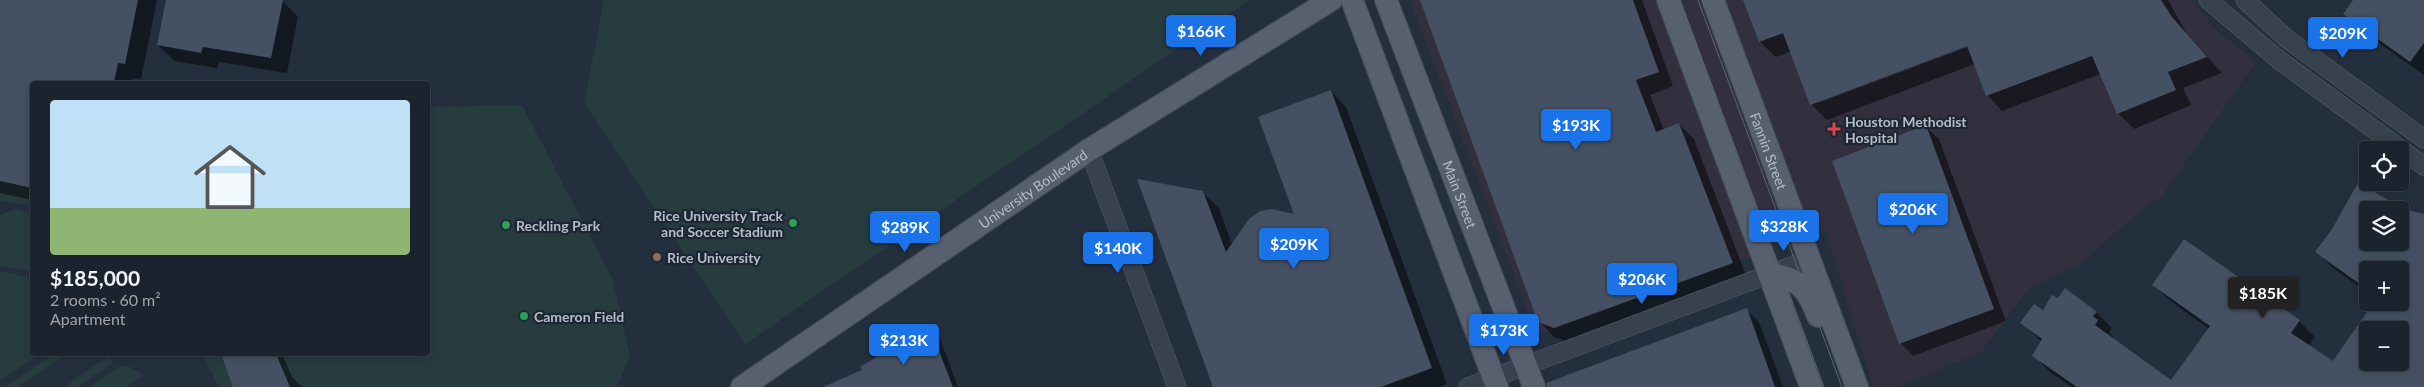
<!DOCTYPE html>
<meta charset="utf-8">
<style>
body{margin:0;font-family:Lato,sans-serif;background:#242b36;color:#f1f3f6;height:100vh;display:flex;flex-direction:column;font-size:19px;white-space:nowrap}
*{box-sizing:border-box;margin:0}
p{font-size:16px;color:#a0a4aa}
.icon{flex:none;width:28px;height:28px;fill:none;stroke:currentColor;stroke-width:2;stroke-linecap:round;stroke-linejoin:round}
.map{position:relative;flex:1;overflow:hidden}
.side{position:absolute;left:30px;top:81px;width:400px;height:275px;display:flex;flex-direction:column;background:#1b232e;border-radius:5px;box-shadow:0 2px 8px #0003,0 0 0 1px #39404a}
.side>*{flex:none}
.buttons{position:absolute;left:2359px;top:141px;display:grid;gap:10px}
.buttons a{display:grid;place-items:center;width:50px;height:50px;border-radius:5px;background:#1b232e;box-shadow:0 2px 8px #0003,0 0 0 1px #39404a;font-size:25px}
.price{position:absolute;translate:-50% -42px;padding:0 11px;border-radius:5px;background:#1a73e8;color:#fff;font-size:16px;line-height:32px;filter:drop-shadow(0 1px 2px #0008)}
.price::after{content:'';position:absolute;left:50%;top:30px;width:15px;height:11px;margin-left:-8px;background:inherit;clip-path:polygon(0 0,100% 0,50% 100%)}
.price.selected{background:#222;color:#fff}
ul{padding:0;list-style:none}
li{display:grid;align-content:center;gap:10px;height:265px;padding:0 20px}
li+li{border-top:1px solid #39404a}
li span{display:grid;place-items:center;height:155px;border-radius:5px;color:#555}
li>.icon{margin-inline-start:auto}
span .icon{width:90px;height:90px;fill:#fffc;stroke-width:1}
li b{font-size:21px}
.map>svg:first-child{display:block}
.medical{fill:#32303f}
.green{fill:#263c3f}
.shadow{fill:#0007;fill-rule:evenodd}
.building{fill:#455162;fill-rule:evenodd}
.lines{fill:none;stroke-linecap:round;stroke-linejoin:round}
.minor-casing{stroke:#565f6c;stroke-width:19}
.major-casing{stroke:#414a57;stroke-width:24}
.minor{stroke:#38414e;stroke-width:18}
.major{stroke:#56606e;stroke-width:22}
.tram{stroke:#5a6575;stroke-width:1}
.health-dot{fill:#e0444e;stroke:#1d2633;stroke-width:2}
.leisure-dot{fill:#2e9e5b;stroke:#1d2633;stroke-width:2}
.education-dot{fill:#8d6e63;stroke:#1d2633;stroke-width:2}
.labels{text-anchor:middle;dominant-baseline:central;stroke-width:4.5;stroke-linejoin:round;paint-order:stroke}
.poi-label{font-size:14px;font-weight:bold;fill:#b4bcc9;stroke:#1d2633;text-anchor:start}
.street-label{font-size:14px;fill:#b4bcc9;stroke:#1d2633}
</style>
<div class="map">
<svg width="2424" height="387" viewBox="0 0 2424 387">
<rect width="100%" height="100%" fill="#242f3e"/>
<path class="medical" d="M1410 0H2192L2216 30 2256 62 2161 197 2138 212 2082 263 2029 288 1982 351 1899 387H1873L1826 230 1537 336Z"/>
<g class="green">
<path d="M604 0H1249L745 344 584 103Z"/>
<path d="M522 105 612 278 630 356 617 387H219L201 354H428V107Z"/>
<path d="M0 181 32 188V206L0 200Z"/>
<path d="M15 209 32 213V272L0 266V215Z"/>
<path d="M0 271 32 278V354H40L0 381Z"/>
<path d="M53 354H68L18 387H5Z"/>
<path d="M108 356 113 363 77 387H64Z"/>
<path d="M127 366 144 375 127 387H89L119 367Z"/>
</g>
<g class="shadow">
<path d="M0 0H157L141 79 133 78 132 84H32V200L0 193Z"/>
<path d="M167 0H282L298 17 287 73 219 62 217 68 174 61 158 45Z"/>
<path d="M1423 0H1642L1673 86 1650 95 1664 130 1679 124 1694 139 1747 278 1569 342 1554 337 1539 321Z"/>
<path d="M1744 0H2168L2187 34 2222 73 2183 88 2191 105 2134 129 2118 113 2101 74 2002 111 1987 95 1975 64 1827 120 1811 104 1792 51 1776 57 1760 42ZM1972 43 1973 45 1818 103V100Z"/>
<path d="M2355 0H2424V75L2361 30 2345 14Z"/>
<path d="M1331 91 1346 107 1447 384 1440 387H1215L1202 192 1219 208 1232 245 1296 215Z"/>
<path d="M1926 127 1939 139 2006 321 1913 356 1901 343Z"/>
<path d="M2378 196 2407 211 2424 216V387H2072L2050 372 2034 356 2042 342 2022 323 2043 312H2096L2112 328 2109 332 2113 336 2112 339 2171 382 2209 329 2169 300 2153 284 2184 241 2299 321 2315 337 2308 346 2334 363 2375 302H2400V270H2368V293L2333 268 2317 252ZM2368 210H2400V242H2368ZM2368 330H2400V362H2368Z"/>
<path d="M1746 309 1759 322 1783 387H1566Z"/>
<path d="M929 327 939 336 958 387H834L864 370Z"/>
<path d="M222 354H282L292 377 302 387H235Z"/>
</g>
<g class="building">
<path d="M0 0H138L125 64 118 63 114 82 93 80 92 84H32V188L0 181Z"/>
<path d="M166 0H283L271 58 203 47 201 53 157 45Z"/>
<path d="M1420 0H1633L1659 72 1636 80 1656 132 1679 123 1733 263 1554 328 1538 322Z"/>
<path d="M1743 0H2161L2172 17 2207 57 2168 72 2176 90 2117 114 2092 56 1986 96 1967 46 1810 105 1783 33 1759 42Z"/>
<path d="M2353 0H2424V43L2410 62 2343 14Z"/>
<path d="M1331 90 1432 368 1381 387H1213L1137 179 1203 191 1226 252 1249 219 1260 211 1272 209 1294 214 1258 117Z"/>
<path d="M1926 125 1994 309 1899 344 1832 161Z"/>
<path d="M2359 181 2379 195 2408 210 2424 214V387H2077L2032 356 2042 339 2020 323 2034 304 2043 310 2052 295 2058 298 2065 288 2097 312 2093 316 2098 320 2095 325 2171 380 2210 326 2152 285 2184 239 2300 320 2291 333 2333 361 2374 302H2400V270H2368V290L2315 252 2332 229ZM2368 210H2400V242H2368ZM2368 330H2400V362H2368Z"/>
<path d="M1747 308 1775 387H1547L1546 383Z"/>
<path d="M929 325 953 387H823L862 370 860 367 900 343 898 338Z"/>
<path d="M221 354H276L290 387H233Z"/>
</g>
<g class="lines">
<g class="minor-casing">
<g id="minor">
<path d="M2208 0 2279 60 2424 166"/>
<path d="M2245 0 2287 39 2424 139"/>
<path d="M1089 150 1177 387"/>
<path d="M1468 387 1810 259"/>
</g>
</g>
<g class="major-casing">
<g id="major">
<path d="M1352 0 1497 387"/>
<path id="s1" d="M1386 0 1534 387"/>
<path d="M1668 0 1811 387"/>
<path id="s2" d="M1713 0 1857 387"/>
<path d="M1769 274C1799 278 1808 289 1818 316"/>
<path id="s3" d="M742 387 1089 150 1331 0"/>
</g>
</g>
<use href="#minor" class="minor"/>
<use href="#major" class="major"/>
<g class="tram">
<path d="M1680 0 1824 387"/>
<path d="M1698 0 1842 387"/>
</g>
</g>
<path class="health-dot" d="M1831.5 121.5h5v5h5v5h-5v5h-5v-5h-5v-5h5z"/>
<g class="leisure-dot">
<circle cx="793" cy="223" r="5"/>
<circle cx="506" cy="225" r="5"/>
<circle cx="524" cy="316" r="5"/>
</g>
<circle class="education-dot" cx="657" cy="257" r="5"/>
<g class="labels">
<g class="poi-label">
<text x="1845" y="121">Houston Methodist<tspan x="1845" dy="16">Hospital</tspan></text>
<text x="783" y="215" text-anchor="end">Rice University Track<tspan x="783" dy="16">and Soccer Stadium</tspan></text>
<text x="516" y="225">Reckling Park</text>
<text x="667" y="257">Rice University</text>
<text x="534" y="316">Cameron Field</text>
</g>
<g class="street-label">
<text stroke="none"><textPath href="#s2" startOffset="161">Fannin Street</textPath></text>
<text stroke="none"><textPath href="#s3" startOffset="352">University Boulevard</textPath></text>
<text stroke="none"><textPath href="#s1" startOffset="208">Main Street</textPath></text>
</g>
</g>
</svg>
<div class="buttons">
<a><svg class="icon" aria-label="locate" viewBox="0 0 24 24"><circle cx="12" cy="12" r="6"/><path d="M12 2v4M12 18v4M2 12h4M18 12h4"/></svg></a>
<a><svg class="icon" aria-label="layers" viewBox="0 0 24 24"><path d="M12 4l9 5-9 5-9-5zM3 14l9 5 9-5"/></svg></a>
<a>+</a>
<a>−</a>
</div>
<b class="price" style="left:1201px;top:57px">$166K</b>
<b class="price" style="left:2343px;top:59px">$209K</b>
<b class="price" style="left:1576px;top:151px">$193K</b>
<b class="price" style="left:1913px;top:235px">$206K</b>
<b class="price" style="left:1784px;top:252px">$328K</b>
<b class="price" style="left:905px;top:253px">$289K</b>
<b class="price" style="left:1294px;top:270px">$209K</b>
<b class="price" style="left:1118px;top:274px">$140K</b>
<b class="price" style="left:1642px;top:305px">$206K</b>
<b class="price selected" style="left:2263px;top:319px">$185K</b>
<b class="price" style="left:1504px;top:356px">$173K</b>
<b class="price" style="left:904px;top:366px">$213K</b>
<section class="side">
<ul>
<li><span style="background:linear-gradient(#bfe0f5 70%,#8fb573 0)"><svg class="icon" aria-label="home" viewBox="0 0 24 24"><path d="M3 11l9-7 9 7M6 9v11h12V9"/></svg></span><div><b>$185,000</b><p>2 rooms · 60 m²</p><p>Apartment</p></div></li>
</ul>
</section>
</div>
